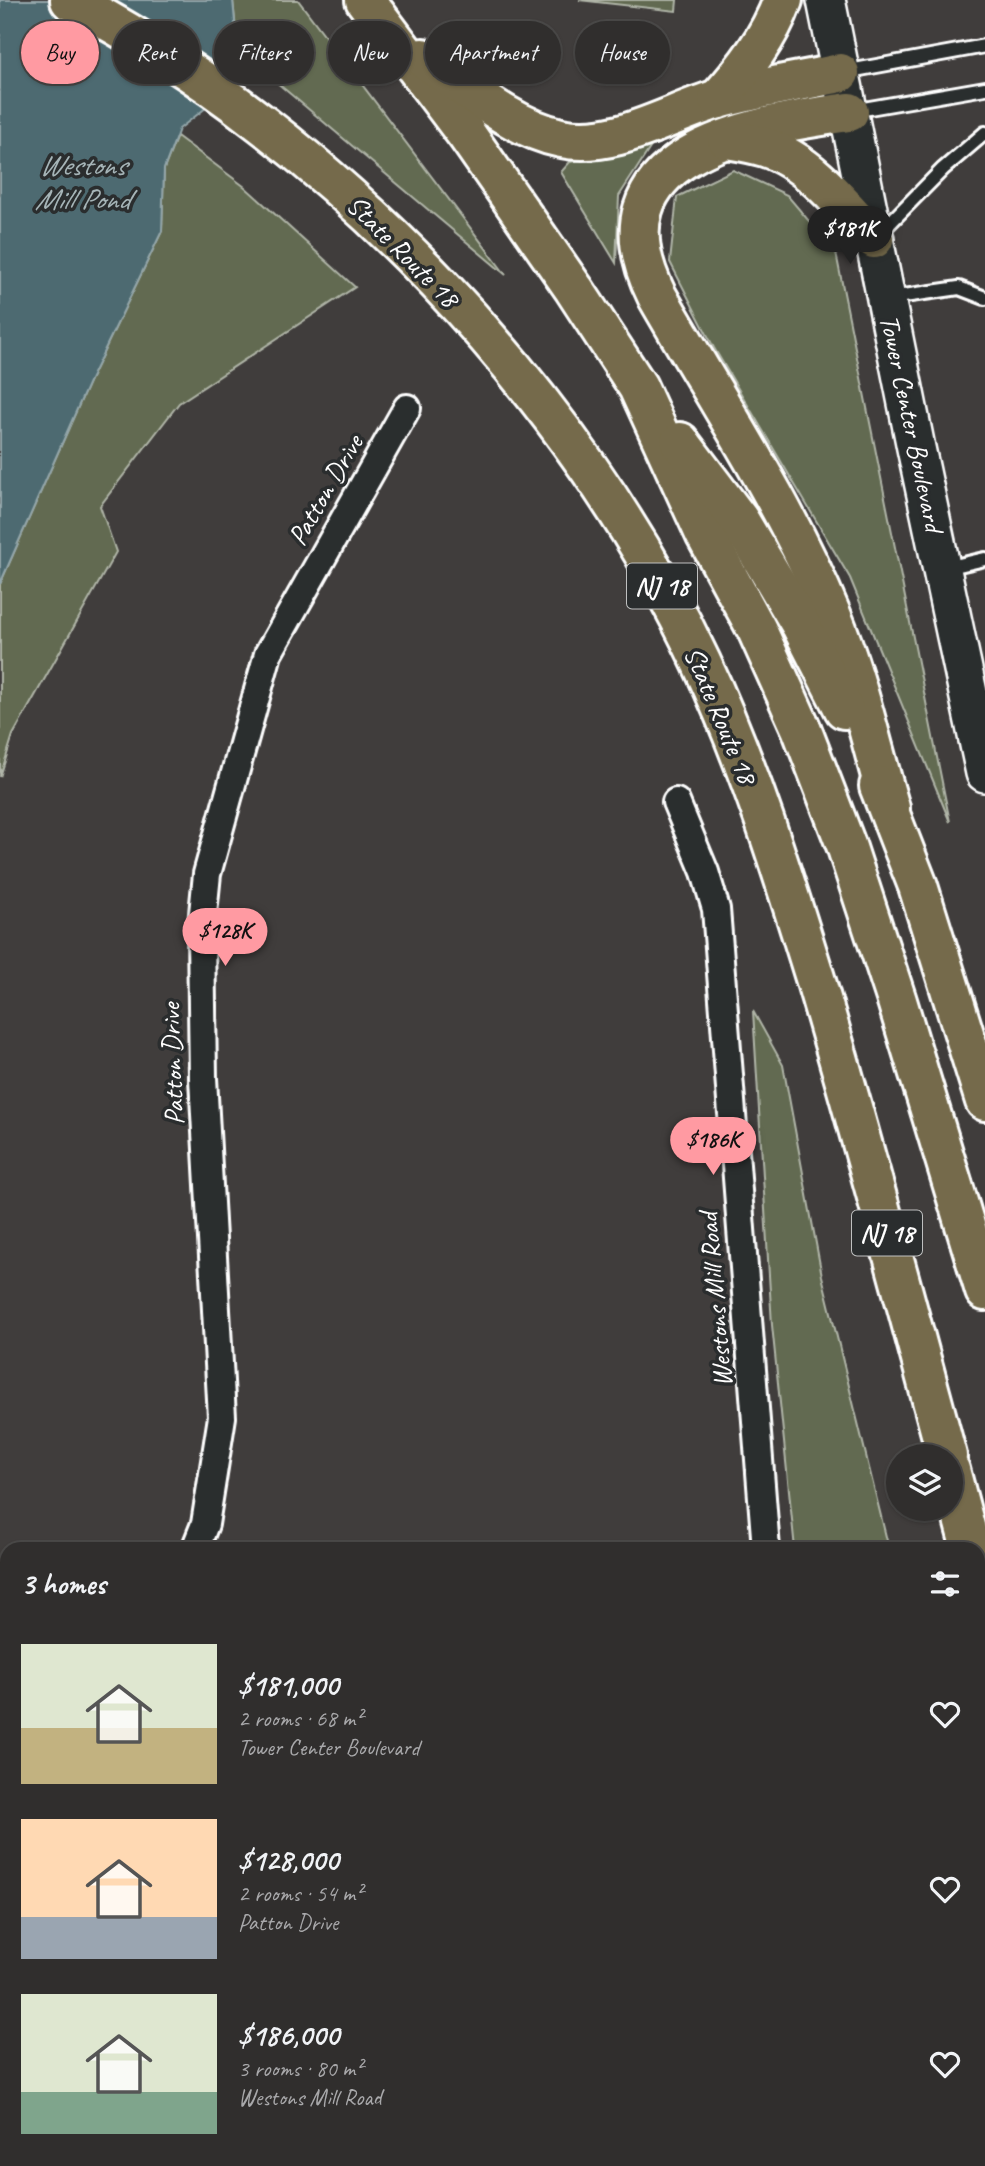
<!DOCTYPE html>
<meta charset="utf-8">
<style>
body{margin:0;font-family:Caveat,sans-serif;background:#3c3a39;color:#f1f3f6;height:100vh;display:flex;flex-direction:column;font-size:26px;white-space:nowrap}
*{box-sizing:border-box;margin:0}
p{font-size:23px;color:#a8a8aa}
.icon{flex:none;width:38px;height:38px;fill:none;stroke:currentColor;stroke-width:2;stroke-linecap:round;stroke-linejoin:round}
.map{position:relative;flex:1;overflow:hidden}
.details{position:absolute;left:0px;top:1542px;width:985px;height:625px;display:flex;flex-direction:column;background:#302e2d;border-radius:21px 21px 0 0;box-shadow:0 2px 5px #0004,0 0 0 2px #4b4a49}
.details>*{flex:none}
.banner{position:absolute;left:21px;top:21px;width:943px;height:63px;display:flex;gap:14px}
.tools{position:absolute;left:886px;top:1444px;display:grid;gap:14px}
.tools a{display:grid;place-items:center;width:77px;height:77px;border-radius:50%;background:#302e2d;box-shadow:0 2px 5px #0004,0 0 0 2px #4b4a49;font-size:35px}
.price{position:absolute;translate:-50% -60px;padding:0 16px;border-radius:24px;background:#ff9aa2;color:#111;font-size:23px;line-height:46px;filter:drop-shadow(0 2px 4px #0008)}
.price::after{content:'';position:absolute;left:50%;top:42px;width:21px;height:16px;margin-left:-10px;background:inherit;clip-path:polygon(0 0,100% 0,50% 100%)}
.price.active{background:#222;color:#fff}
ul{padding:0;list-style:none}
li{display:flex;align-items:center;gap:21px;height:175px;padding:0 21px}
li span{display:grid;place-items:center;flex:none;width:196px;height:140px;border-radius:0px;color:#555}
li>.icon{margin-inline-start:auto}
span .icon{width:84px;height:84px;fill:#fffc;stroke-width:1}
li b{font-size:30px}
h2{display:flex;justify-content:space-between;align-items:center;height:84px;padding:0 21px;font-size:30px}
.pill{padding:0 24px;border-radius:32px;background:#302e2d;box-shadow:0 2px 5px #0004,0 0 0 2px #4b4a49;font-size:24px;line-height:63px}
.pill.active{background:#ff9aa2;color:#111}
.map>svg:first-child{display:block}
.green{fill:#626b51;stroke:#b0b5a8;stroke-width:2}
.water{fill:#4d6b71;stroke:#94a6aa;stroke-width:2}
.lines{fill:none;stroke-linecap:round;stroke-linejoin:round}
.lane-casing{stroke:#fff;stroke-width:18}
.street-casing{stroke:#fff;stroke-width:32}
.secondary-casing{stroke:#fff;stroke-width:42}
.highway-casing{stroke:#fff;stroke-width:44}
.lane{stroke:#2a2d2e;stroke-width:12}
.street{stroke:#2a2d2e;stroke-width:26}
.secondary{stroke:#2a2d2e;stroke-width:37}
.highway{stroke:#756b4b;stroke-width:38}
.labels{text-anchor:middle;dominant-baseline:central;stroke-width:7;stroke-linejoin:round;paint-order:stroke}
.shield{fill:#2a2d2e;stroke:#bfc0c0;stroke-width:2}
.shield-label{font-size:26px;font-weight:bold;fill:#fff}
.street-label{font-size:28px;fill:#fff;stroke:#2a2d2e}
.water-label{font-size:30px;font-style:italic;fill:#a6b5b8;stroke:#2a2d2e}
</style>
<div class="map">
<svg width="985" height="2166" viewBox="0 0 985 2166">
<rect width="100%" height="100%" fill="#403d3c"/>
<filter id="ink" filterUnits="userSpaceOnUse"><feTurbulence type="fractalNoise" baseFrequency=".0143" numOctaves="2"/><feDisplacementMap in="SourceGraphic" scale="14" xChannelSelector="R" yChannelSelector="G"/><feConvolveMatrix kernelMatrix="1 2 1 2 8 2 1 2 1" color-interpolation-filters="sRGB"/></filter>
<g filter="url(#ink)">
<g class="green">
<path d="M233 0H298L506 275 238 50Z"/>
<path d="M579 0H677L676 11Z"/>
<path d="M177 136 245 187 355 287 179 403 100 506 116 552 13 735 0 777V584L89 382 162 231 164 169Z"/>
<path d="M652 145 619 196 616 263 561 172 570 162Z"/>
<path d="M733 170 787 195 836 253 950 822 850 578 714 348 670 262 677 197Z"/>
<path d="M753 1011 783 1065 822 1276 889 1549H795L772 1325Z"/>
<path d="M978 1864 985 1887V1991L978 1998Z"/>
<path d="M985 2121V2166H837L841 2160H978V2122Z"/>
</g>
<path class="water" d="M0 0H233L239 67 221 96 179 129 164 169 162 231 89 382 0 584Z"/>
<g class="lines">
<g class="lane-casing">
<g id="lane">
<path d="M844 72 985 46"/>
<path d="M852 111 985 88"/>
<path d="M879 234 943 169 985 133"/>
<path d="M890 298 959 288 985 298"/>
<path d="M946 568 985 559"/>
</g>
</g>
<g class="street-casing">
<g id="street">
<path d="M676 802 705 872 716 909 766 1549"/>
<path d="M195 1549 205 1524 222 1417 203 1078 201 933 207 874 268 654 407 408"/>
<path d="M196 2166V2160"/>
<path d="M406 2166 480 2160"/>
<path d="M792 2166 794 2160"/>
</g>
</g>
<g class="secondary-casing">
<g id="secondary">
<path d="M826 0 916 448 985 773"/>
<path d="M978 2063 985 2061"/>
</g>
</g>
<g class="highway-casing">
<g id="highway">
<path d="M70 0C333 138 575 393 701 662 749 764 782 871 815 978 862 1137 904 1296 947 1456"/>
<path d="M365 0 466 134 574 289 638 387 705 534 757 630 801 728 846 845 897 1001 985 1291"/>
<path d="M423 58C464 86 512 128 561 138 614 149 666 115 715 100 756 88 798 82 840 73"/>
<path d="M718 99C745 69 769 38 783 0"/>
<path d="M849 112C749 126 586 154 657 296 717 401 785 502 831 614 857 676 871 744 890 808"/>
<path d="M727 139C739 141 752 143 765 147 809 161 844 206 874 239"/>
<path d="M680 442 739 520 801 625 844 709"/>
<path d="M879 786 918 886 985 1101"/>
<path d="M950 1470 971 1549"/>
<path d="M978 1575 985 1601"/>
</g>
</g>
<use href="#lane" class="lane"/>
<use href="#street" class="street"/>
<use href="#secondary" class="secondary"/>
<use href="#highway" class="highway"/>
</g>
</g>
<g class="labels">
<g class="shield">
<rect x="627" y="563.5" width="70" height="45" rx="5"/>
<rect x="852" y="1210.5" width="70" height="45" rx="5"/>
</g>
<g class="shield-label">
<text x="662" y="586">NJ 18</text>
<text x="887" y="1233">NJ 18</text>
</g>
<g class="street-label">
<text transform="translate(403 251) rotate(45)">State Route 18</text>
<text transform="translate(912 423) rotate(78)">Tower Center Boulevard</text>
<text transform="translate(325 490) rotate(-60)">Patton Drive</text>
<text transform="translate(721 715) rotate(67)">State Route 18</text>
<text transform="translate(172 1064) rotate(-92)">Patton Drive</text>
<text transform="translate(715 1300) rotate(-95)">Westons Mill Road</text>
</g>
<g class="water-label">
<text x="82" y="165">Westons<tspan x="82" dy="34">Mill Pond</tspan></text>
</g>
</g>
</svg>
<div class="tools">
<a><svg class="icon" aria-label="layers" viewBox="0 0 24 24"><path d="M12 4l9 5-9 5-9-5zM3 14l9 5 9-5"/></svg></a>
</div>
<b class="price active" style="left:850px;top:266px">$181K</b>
<b class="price" style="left:225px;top:968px">$128K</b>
<b class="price" style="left:713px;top:1177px">$186K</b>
<div class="banner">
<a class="pill active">Buy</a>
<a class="pill">Rent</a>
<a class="pill">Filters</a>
<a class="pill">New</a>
<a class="pill">Apartment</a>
<a class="pill">House</a>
</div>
<section class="details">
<h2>3 homes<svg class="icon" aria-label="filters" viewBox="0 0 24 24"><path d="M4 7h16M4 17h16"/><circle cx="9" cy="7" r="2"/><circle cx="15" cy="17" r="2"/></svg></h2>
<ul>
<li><span style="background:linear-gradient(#dfe7d0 60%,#c2b280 0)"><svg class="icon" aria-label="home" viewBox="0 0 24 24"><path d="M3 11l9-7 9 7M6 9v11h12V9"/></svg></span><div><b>$181,000</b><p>2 rooms · 68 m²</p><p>Tower Center Boulevard</p></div><svg class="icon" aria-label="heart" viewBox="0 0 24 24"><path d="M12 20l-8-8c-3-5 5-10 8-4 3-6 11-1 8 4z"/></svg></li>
<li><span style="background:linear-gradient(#ffd9b3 70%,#9aa5b1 0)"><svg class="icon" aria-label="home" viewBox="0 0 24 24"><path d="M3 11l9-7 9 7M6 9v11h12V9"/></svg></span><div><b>$128,000</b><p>2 rooms · 54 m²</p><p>Patton Drive</p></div><svg class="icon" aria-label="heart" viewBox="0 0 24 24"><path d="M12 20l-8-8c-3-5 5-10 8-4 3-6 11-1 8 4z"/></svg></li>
<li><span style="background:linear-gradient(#dfe7d0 70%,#7fa58c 0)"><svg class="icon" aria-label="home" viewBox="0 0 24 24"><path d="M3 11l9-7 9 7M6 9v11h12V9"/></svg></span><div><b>$186,000</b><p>3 rooms · 80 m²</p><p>Westons Mill Road</p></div><svg class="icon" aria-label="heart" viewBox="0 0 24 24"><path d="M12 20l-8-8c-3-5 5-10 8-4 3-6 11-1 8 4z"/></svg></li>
</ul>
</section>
</div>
